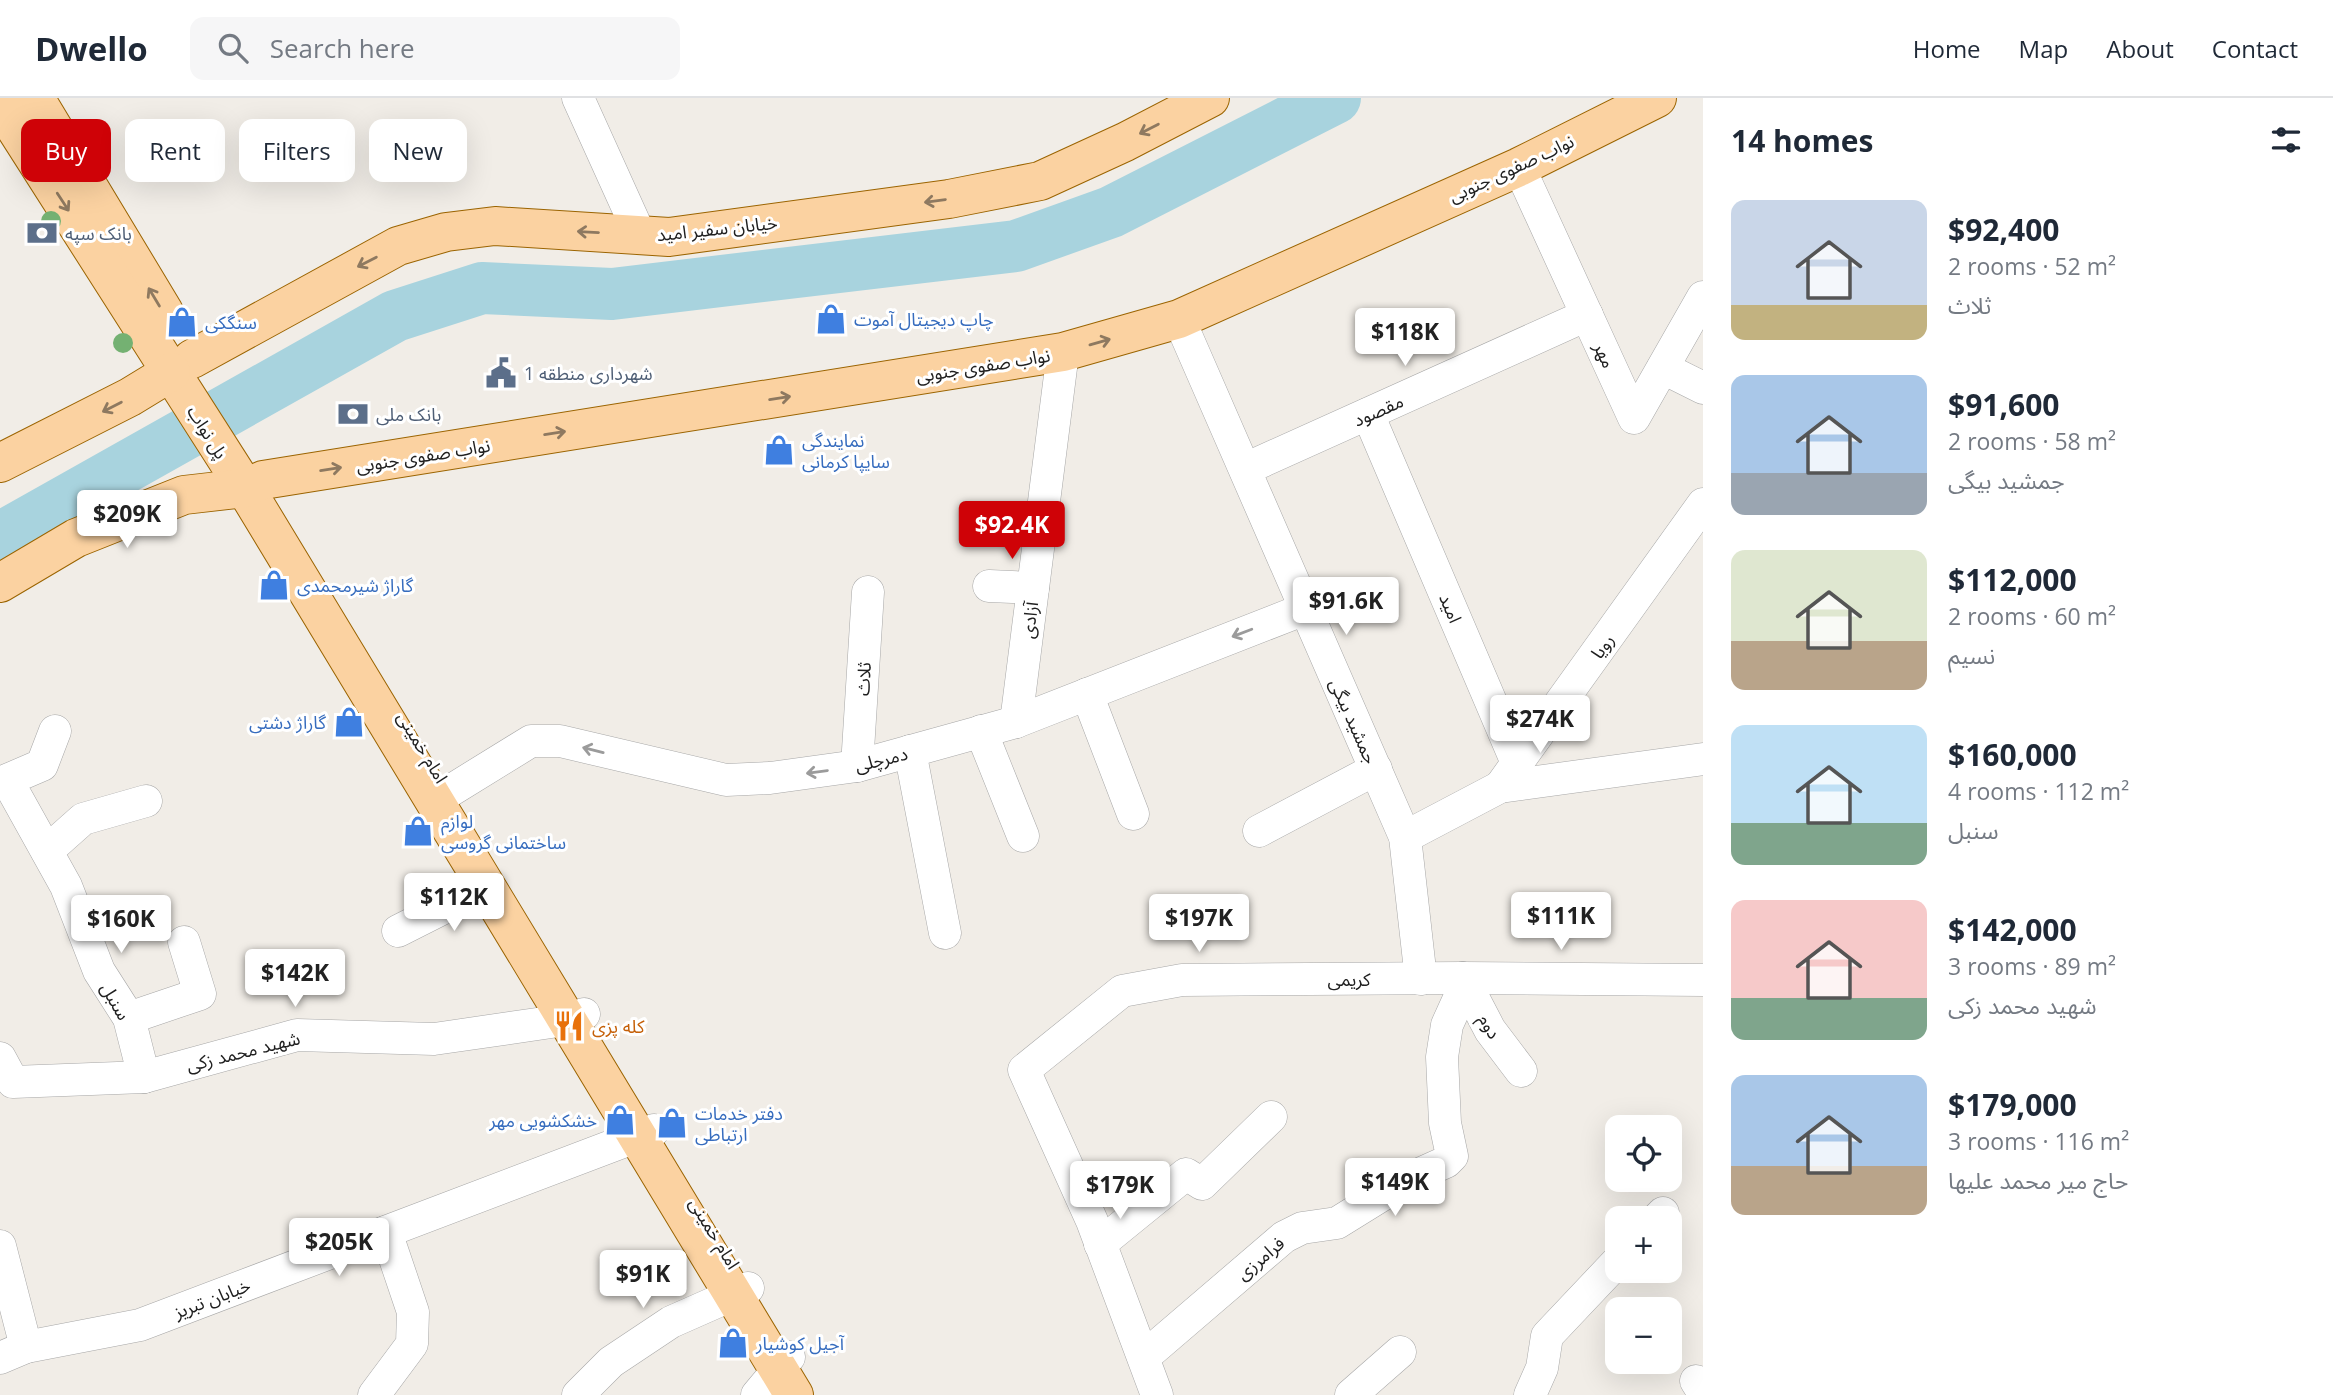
<!DOCTYPE html>
<meta charset="utf-8">
<style>
body{margin:0;font-family:"Open Sans","Noto Sans Arabic",sans-serif;background:#f6f6f7;color:#1f2937;height:100vh;display:flex;flex-direction:column;font-size:26px;white-space:nowrap}
*{box-sizing:border-box;margin:0}
p{font-size:23px;color:#747a83}
.icon{flex:none;width:38px;height:38px;fill:none;stroke:currentColor;stroke-width:2;stroke-linecap:round;stroke-linejoin:round}
.map{position:relative;flex:1;overflow:hidden}
.sheet{display:flex;flex-direction:column;background:#fff;width:630px}
.sheet>*{flex:none}
.banner{position:absolute;left:21px;top:21px;width:665px;height:63px;display:flex;gap:14px}
.controls{position:absolute;left:1605px;top:1017px;display:grid;gap:14px}
.controls a{display:grid;place-items:center;width:77px;height:77px;border-radius:14px;background:#fff;box-shadow:0 7px 28px #0002;font-size:35px}
.price{position:absolute;translate:-50% -60px;padding:0 16px;border-radius:7px;background:#fff;color:#222;font-size:23px;line-height:46px;filter:drop-shadow(0 2px 4px #0008)}
.price::after{content:'';position:absolute;left:50%;top:42px;width:21px;height:16px;margin-left:-10px;background:inherit;clip-path:polygon(0 0,100% 0,50% 100%)}
.price.active{background:#cf0207;color:#fff}
ul{padding:0;list-style:none}
li{display:flex;align-items:center;gap:21px;height:175px;padding:0 28px}
li span{display:grid;place-items:center;flex:none;width:196px;height:140px;border-radius:14px;color:#555}
li>.icon{margin-inline-start:auto}
span .icon{width:84px;height:84px;fill:#fffc;stroke-width:1}
li b{font-size:30px}
h2{display:flex;justify-content:space-between;align-items:center;height:84px;padding:0 28px;font-size:30px}
.tag{padding:0 24px;border-radius:14px;background:#fff;box-shadow:0 7px 28px #0002;font-size:24px;line-height:63px}
.tag.active{background:#cf0207;color:#fff}
header{display:flex;align-items:center;gap:42px;box-sizing:border-box;height:98px;padding:0 35px;background:#fff;border-bottom:2px solid #e0e1e3}
header strong{font-size:33px}
nav{display:flex;gap:38px;margin-inline-start:auto;font-size:24px}
.search{width:490px;height:63px;background:#f6f6f7;display:flex;align-items:center;gap:18px;box-sizing:border-box;padding:0 24px;border-radius:14px;color:#747a83;font-size:26px}
main{display:flex;flex:1;min-height:0}
.map>svg:first-child{display:block}
.lines{fill:none;stroke-linecap:round;stroke-linejoin:round}
.river{stroke:#a8d3de;stroke-width:52}
.minor-casing{stroke:#a7a7a7;stroke-width:33}
.major-casing{stroke:#9b6401;stroke-width:40}
.minor{stroke:#fff;stroke-width:32}
.major{stroke:#fbd2a1;stroke-width:38}
.tree{fill:#74b172}
.oneway{stroke:#8e7960}
.oneway2{stroke:#9b9b9b}
.labels{text-anchor:middle;dominant-baseline:central;stroke-width:6;stroke-linejoin:round;paint-order:stroke}
.street-label{font-size:18px;fill:#202020;stroke:#fff}
.service-label{font-size:18px;fill:#4e5e75;stroke:#fff;text-anchor:start}
.shop-label{font-size:18px;fill:#366cbe;stroke:#fff;text-anchor:start}
.food-label{font-size:18px;fill:#c56008;stroke:#fff;text-anchor:start}
</style>
<header>
<strong>Dwello</strong>
<div class="search"><svg class="icon" aria-label="search" viewBox="0 0 24 24"><circle cx="10" cy="10" r="6"/><path d="M15 15l6 6"/></svg>Search here</div>
<nav><a>Home</a><a>Map</a><a>About</a><a>Contact</a></nav>
</header>
<main>
<div class="map">
<svg width="1703" height="1297" viewBox="0 0 1703 1297">
<rect width="100%" height="100%" fill="#f1ede7"/>
<g class="lines">
<path class="river" d="M0 440 395 218 482 190 612 196 1016 148 1111 114 1335 0"/>
<g class="minor-casing">
<g id="minor">
<path d="M578 0 640 137"/>
<path d="M1519 69 1634 320 1703 199"/>
<path d="M1179 221 1405 739 1421 881"/>
<path d="M1663 270 1703 290"/>
<path d="M1368 316 1517 665"/>
<path d="M1245 371 1587 217"/>
<path d="M989 488 1033 490"/>
<path d="M1087 596 1133 716"/>
<path d="M1016 624 1063 254"/>
<path d="M55 633 42 667 7 682 66 788 99 873 129 920 144 979"/>
<path d="M981 633 1023 738"/>
<path d="M910 653 945 835"/>
<path d="M857 668 868 494"/>
<path d="M1500 689 1703 406"/>
<path d="M450 693 531 643H560L726 682 770 680 857 668 1016 624 1305 511"/>
<path d="M1259 733 1376 671"/>
<path d="M1405 739 1500 689 1703 661"/>
<path d="M47 753 83 721 146 703"/>
<path d="M398 833 485 789"/>
<path d="M1463 880 1490 932 1521 973"/>
<path d="M129 920 200 896 184 844"/>
<path d="M0 960 13 984 144 979 297 937 434 941 565 922 584 916"/>
<path d="M1658 1120 1663 1115"/>
<path d="M1100 1146 1186 1076 1202 1086 1271 1019"/>
<path d="M0 1148 26 1249"/>
<path d="M1144 1259 1284 1139 1302 1130 1337 1125 1408 1081 1446 1064 1452 1058 1445 1025 1442 959 1447 927 1461 896 1463 880"/>
<path d="M0 1260 26 1249 140 1227 654 1032"/>
<path d="M1696 1283 1703 1294"/>
<path d="M374 1297 412 1246 413 1214 386 1134"/>
<path d="M578 1297 611 1264 671 1224 748 1190"/>
<path d="M757 1297 789 1259"/>
<path d="M1157 1297 1092 1123 1024 972 1122 893 1182 882 1463 880 1703 882"/>
<path d="M1351 1297 1400 1254"/>
<path d="M1530 1297 1542 1270 1547 1238 1617 1164"/>
</g>
</g>
<g class="major-casing">
<g id="major">
<path d="M35 0 164 214"/>
<path d="M0 6 245 390 794 1297"/>
<path d="M192 261 398 148 446 134 495 128 669 139 949 101 1040 83 1125 44 1210 0"/>
<path d="M0 365 130 299 171 274"/>
<path d="M0 485 76 440 184 397 245 390 263 382 1063 254 1179 221 1519 69 1657 0"/>
</g>
</g>
<use href="#minor" class="minor"/>
<use href="#major" class="major"/>
</g>
<g class="tree">
<circle cx="51" cy="123" r="10"/>
<circle cx="123" cy="245" r="10"/>
</g>
<defs><path id="oneway-shaft" d="M-6 0H5M1.5-3L5.5 0L1.5 3" fill="none" stroke-width="1.6" stroke-linecap="round" stroke-linejoin="round" transform="scale(1.75)"/></defs>
<g class="oneway">
<use href="#oneway-shaft" transform="translate(1149 31) rotate(153)"/>
<use href="#oneway-shaft" transform="translate(935 103) rotate(172)"/>
<use href="#oneway-shaft" transform="translate(63 104) rotate(57)"/>
<use href="#oneway-shaft" transform="translate(588 134) rotate(-177)"/>
<use href="#oneway-shaft" transform="translate(367 164) rotate(153)"/>
<use href="#oneway-shaft" transform="translate(154 199) rotate(-121)"/>
<use href="#oneway-shaft" transform="translate(1100 244) rotate(-16)"/>
<use href="#oneway-shaft" transform="translate(780 300) rotate(-9)"/>
<use href="#oneway-shaft" transform="translate(112 309) rotate(153)"/>
<use href="#oneway-shaft" transform="translate(555 335) rotate(-9)"/>
<use href="#oneway-shaft" transform="translate(331 371) rotate(-9)"/>
</g>
<g class="oneway2">
<use href="#oneway-shaft" transform="translate(1242 535) rotate(159)"/>
<use href="#oneway-shaft" transform="translate(593 652) rotate(-166)"/>
<use href="#oneway-shaft" transform="translate(817 674) rotate(172)"/>
</g>
<defs>
<g id="bank-bare" transform="scale(2.415)"><path d="M-6-4H6V4H-6ZM0-2.3a2.3 2.3 0 1 0 0 4.6a2.3 2.3 0 1 0 0-4.6Z" fill="#5c6f8a" stroke="#fff" stroke-width="2.5" paint-order="stroke"/></g>
<g id="shop-bare" transform="scale(2.415)"><path d="M-5-2.5h2.3a2.7 3.5 0 0 1 5.4 0H5L5.5 6h-11ZM-1.5-2.5h3a1.5 2.3 0 0 0-3 0Z" fill="#3f7fe0" stroke="#fff" stroke-width="2.5" paint-order="stroke"/></g>
<g id="civic-bare" transform="scale(2.415)"><path d="M-.6-6.5H3V-4.5H.6V-3L4-1V1h2V6H-6V1h2V-1L-.6-3ZM-1.2 2.5V6h2.4V2.5Z" fill="#5c6f8a" stroke="#fff" stroke-width="2.5" paint-order="stroke"/></g>
<g id="restaurant-bare" transform="scale(2.415)"><path d="M-5-6h1v4h1v-4h1v4h1v-4h1v5L-1.5 .5V6h-2V.5L-5-1ZM5-6V6H3V1.5H1.5Q1.5-4 5-6Z" fill="#e8710a" stroke="#fff" stroke-width="2.5" paint-order="stroke"/></g>
</defs>
<g fill-rule="evenodd">
<use href="#bank-bare" x="42" y="135"/>
<use href="#shop-bare" x="831" y="221"/>
<use href="#shop-bare" x="182" y="224"/>
<use href="#civic-bare" x="501" y="275"/>
<use href="#bank-bare" x="353" y="316"/>
<use href="#shop-bare" x="779" y="352"/>
<use href="#shop-bare" x="274" y="487"/>
<use href="#shop-bare" x="349" y="624"/>
<use href="#shop-bare" x="418" y="733"/>
<use href="#restaurant-bare" x="569" y="928"/>
<use href="#shop-bare" x="620" y="1022"/>
<use href="#shop-bare" x="672" y="1025"/>
<use href="#shop-bare" x="733" y="1245"/>
</g>
<g class="labels">
<g class="street-label">
<text transform="translate(1511 70) rotate(-25)">نواب صفوی جنوبی</text>
<text transform="translate(717 130) rotate(-6)">خیابان سفیر امید</text>
<text transform="translate(1605 257) rotate(65)">مهر</text>
<text transform="translate(983 267) rotate(-9)">نواب صفوی جنوبی</text>
<text transform="translate(1378 312) rotate(-24)">مقصود</text>
<text transform="translate(208 334) rotate(58)">پل نواب</text>
<text transform="translate(423 357) rotate(-9)">نواب صفوی جنوبی</text>
<text transform="translate(1451 510) rotate(67)">امید</text>
<text transform="translate(1029 522) rotate(-83)">آزادی</text>
<text transform="translate(1602 548) rotate(-54)">رویا</text>
<text transform="translate(863 581) rotate(-87)">ثلاث</text>
<text transform="translate(1354 623) rotate(66)">جمشید بیگی</text>
<text transform="translate(423 649) rotate(59)">امام خمینی</text>
<text transform="translate(881 661) rotate(-14)">دمرچلی</text>
<text x="1349" y="881">کریمی</text>
<text transform="translate(116 903) rotate(60)">سنبل</text>
<text transform="translate(1490 928) rotate(59)">دوم</text>
<text transform="translate(243 953) rotate(-14)">شهید محمد زکی</text>
<text transform="translate(715 1135) rotate(59)">امام خمینی</text>
<text transform="translate(1260 1160) rotate(-40)">فرامرزی</text>
<text transform="translate(212 1200) rotate(-21)">خیابان تبریز</text>
</g>
<g class="service-label">
<text x="65" y="135">بانک سپه</text>
<text x="524" y="275">شهرداری منطقه 1</text>
<text x="376" y="316">بانک ملی</text>
</g>
<g class="shop-label">
<text x="854" y="221">چاپ دیجیتال آموت</text>
<text x="205" y="224">سنگکی</text>
<text x="802" y="342">نمایندگی<tspan x="802" dy="21">سایپا کرمانی</tspan></text>
<text x="297" y="487">گاراژ شیرمحمدی</text>
<text x="326" y="624" text-anchor="end">گاراژ دشتی</text>
<text x="441" y="723">لوازم<tspan x="441" dy="21">ساختمانی گروسی</tspan></text>
<text x="695" y="1015">دفتر خدمات<tspan x="695" dy="21">ارتباطی</tspan></text>
<text x="597" y="1022" text-anchor="end">خشکشویی مهر</text>
<text x="756" y="1245">آجیل کوشیار</text>
</g>
<g class="food-label">
<text x="592" y="928">کله پزی</text>
</g>
</g>
</svg>
<div class="controls">
<a><svg class="icon" aria-label="locate" viewBox="0 0 24 24"><circle cx="12" cy="12" r="6"/><path d="M12 2v4M12 18v4M2 12h4M18 12h4"/></svg></a>
<a>+</a>
<a>−</a>
</div>
<b class="price" style="left:1405px;top:270px">$118K</b>
<b class="price" style="left:127px;top:452px">$209K</b>
<b class="price active" style="left:1012px;top:463px">$92.4K</b>
<b class="price" style="left:1346px;top:539px">$91.6K</b>
<b class="price" style="left:1540px;top:657px">$274K</b>
<b class="price" style="left:454px;top:835px">$112K</b>
<b class="price" style="left:1561px;top:854px">$111K</b>
<b class="price" style="left:1199px;top:856px">$197K</b>
<b class="price" style="left:121px;top:857px">$160K</b>
<b class="price" style="left:295px;top:911px">$142K</b>
<b class="price" style="left:1395px;top:1120px">$149K</b>
<b class="price" style="left:1120px;top:1123px">$179K</b>
<b class="price" style="left:339px;top:1180px">$205K</b>
<b class="price" style="left:643px;top:1212px">$91K</b>
<div class="banner">
<a class="tag active">Buy</a>
<a class="tag">Rent</a>
<a class="tag">Filters</a>
<a class="tag">New</a>
</div>
</div>
<section class="sheet">
<h2>14 homes<svg class="icon" aria-label="filters" viewBox="0 0 24 24"><path d="M4 7h16M4 17h16"/><circle cx="9" cy="7" r="2"/><circle cx="15" cy="17" r="2"/></svg></h2>
<ul>
<li><span style="background:linear-gradient(#c9d6e8 75%,#c2b280 0)"><svg class="icon" aria-label="home" viewBox="0 0 24 24"><path d="M3 11l9-7 9 7M6 9v11h12V9"/></svg></span><div><b>$92,400</b><p>2 rooms · 52 m²</p><p>ثلاث</p></div></li>
<li><span style="background:linear-gradient(#a9c7e8 70%,#9aa5b1 0)"><svg class="icon" aria-label="home" viewBox="0 0 24 24"><path d="M3 11l9-7 9 7M6 9v11h12V9"/></svg></span><div><b>$91,600</b><p>2 rooms · 58 m²</p><p>جمشید بیگی</p></div></li>
<li><span style="background:linear-gradient(#dfe7d0 65%,#b9a48a 0)"><svg class="icon" aria-label="home" viewBox="0 0 24 24"><path d="M3 11l9-7 9 7M6 9v11h12V9"/></svg></span><div><b>$112,000</b><p>2 rooms · 60 m²</p><p>نسیم</p></div></li>
<li><span style="background:linear-gradient(#bfe0f5 70%,#7fa58c 0)"><svg class="icon" aria-label="home" viewBox="0 0 24 24"><path d="M3 11l9-7 9 7M6 9v11h12V9"/></svg></span><div><b>$160,000</b><p>4 rooms · 112 m²</p><p>سنبل</p></div></li>
<li><span style="background:linear-gradient(#f6c9c9 70%,#7fa58c 0)"><svg class="icon" aria-label="home" viewBox="0 0 24 24"><path d="M3 11l9-7 9 7M6 9v11h12V9"/></svg></span><div><b>$142,000</b><p>3 rooms · 89 m²</p><p>شهید محمد زکی</p></div></li>
<li><span style="background:linear-gradient(#a9c7e8 65%,#b9a48a 0)"><svg class="icon" aria-label="home" viewBox="0 0 24 24"><path d="M3 11l9-7 9 7M6 9v11h12V9"/></svg></span><div><b>$179,000</b><p>3 rooms · 116 m²</p><p>حاج میر محمد علیها</p></div></li>
</ul>
</section>
</main>
